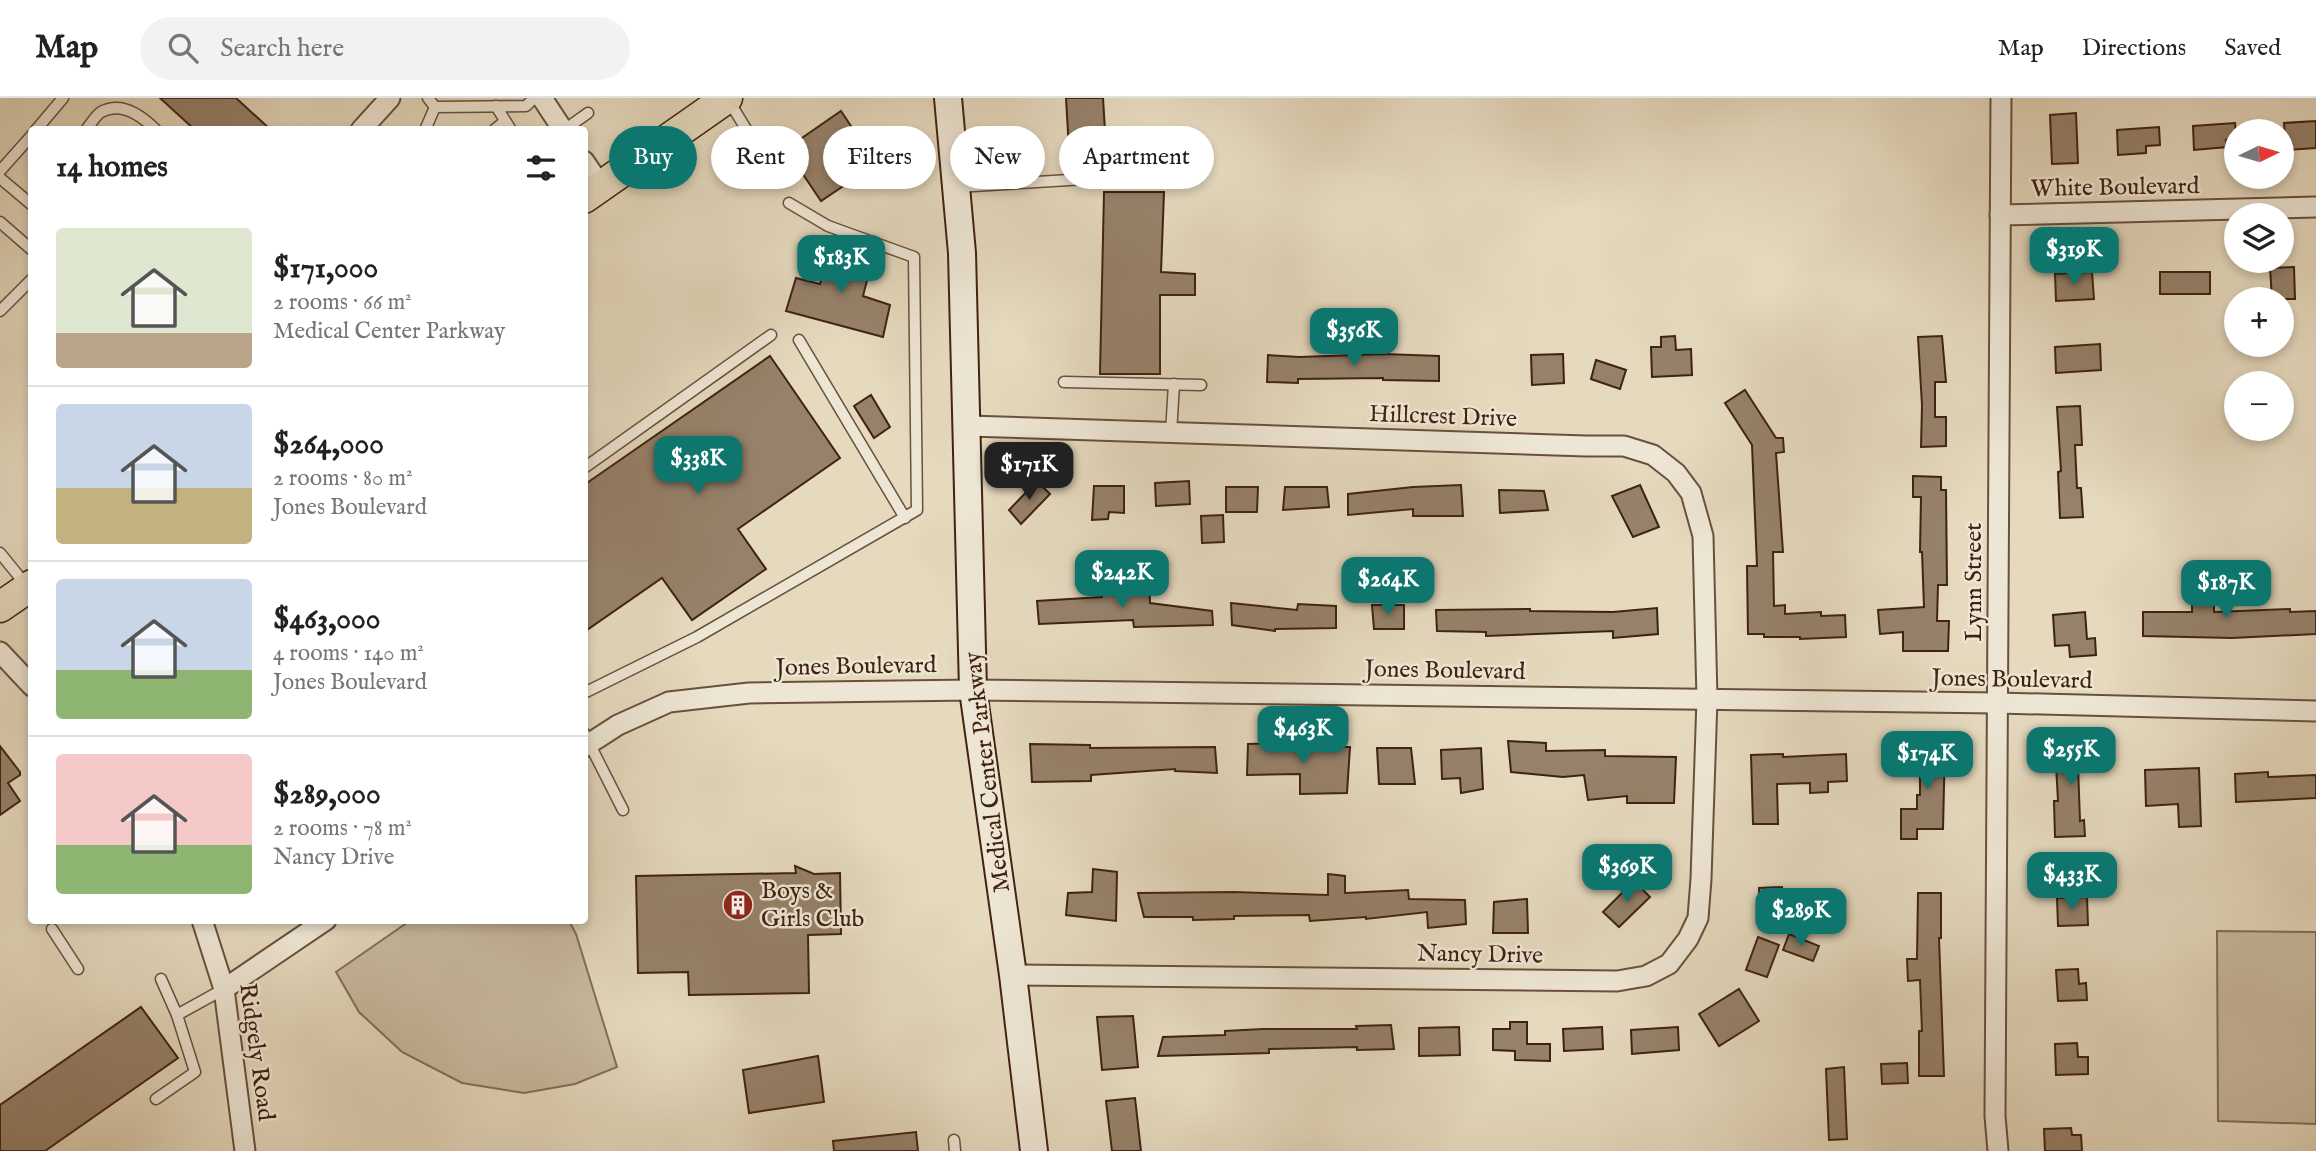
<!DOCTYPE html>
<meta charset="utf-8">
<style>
body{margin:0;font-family:"IM FELL English",serif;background:#f2f2f2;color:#222;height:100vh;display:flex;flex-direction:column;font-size:26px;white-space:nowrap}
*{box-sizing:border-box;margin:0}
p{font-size:23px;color:#767676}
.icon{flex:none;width:38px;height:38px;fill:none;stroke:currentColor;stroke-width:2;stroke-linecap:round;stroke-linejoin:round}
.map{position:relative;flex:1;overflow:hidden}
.details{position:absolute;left:28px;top:28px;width:560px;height:798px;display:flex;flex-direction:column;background:#fff;border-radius:7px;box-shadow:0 4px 10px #0003}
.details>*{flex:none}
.top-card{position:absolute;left:609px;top:28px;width:665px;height:63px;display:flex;gap:14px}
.needle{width:46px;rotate:85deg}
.controls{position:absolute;left:2224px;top:21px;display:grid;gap:14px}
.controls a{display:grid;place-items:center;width:70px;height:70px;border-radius:50%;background:#fff;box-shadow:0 4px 10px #0003;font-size:35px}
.price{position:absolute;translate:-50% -60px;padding:0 16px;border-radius:14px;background:#0f766e;color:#fff;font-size:23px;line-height:46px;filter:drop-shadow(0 2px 4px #0008)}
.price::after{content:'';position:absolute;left:50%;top:42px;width:21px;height:16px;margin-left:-10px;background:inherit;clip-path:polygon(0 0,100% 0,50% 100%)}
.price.active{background:#222;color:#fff}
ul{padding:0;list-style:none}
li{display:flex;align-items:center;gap:21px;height:175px;padding:0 28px}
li+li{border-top:2px solid #e0e0e0}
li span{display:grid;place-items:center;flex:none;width:196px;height:140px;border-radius:7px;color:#555}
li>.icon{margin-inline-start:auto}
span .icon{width:84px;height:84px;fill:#fffc;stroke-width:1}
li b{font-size:30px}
h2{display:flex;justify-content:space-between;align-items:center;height:84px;padding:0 28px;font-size:30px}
.pill{padding:0 24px;border-radius:32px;background:#fff;box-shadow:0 4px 10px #0003;font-size:24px;line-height:63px}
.pill.active{background:#0f766e;color:#fff}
header{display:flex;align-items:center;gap:42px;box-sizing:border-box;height:98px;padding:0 35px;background:#fff;border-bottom:2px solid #e0e0e0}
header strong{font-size:33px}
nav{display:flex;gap:38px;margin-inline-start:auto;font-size:24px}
.search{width:490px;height:63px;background:#f2f2f2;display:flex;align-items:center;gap:18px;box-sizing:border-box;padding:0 24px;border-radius:38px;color:#767676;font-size:26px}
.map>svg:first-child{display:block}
.green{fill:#c9baa0;stroke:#856e58;stroke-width:2}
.building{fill:#96816a;stroke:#412210;stroke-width:2}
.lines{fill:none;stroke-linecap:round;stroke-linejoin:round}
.service-casing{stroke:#6a503c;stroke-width:13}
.minor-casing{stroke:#6a503c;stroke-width:23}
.secondary-casing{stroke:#412210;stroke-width:30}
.primary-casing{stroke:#412210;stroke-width:33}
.service{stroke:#eee6d5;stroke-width:10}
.minor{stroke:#eee6d5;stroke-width:19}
.secondary{stroke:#eee6d5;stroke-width:26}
.primary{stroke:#e5d9be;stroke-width:30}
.labels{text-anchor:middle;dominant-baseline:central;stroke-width:5;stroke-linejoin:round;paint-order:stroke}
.street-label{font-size:24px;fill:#412210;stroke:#eee6d5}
.poi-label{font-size:24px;fill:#412210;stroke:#eee6d5;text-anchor:start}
</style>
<header>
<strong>Map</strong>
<div class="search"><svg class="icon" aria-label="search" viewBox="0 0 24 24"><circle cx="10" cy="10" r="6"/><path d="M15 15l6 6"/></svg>Search here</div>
<nav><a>Map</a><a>Directions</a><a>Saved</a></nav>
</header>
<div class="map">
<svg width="2316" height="1053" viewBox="0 0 2316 1053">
<rect width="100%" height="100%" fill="#e5d9be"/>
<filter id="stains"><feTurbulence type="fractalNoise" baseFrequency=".00286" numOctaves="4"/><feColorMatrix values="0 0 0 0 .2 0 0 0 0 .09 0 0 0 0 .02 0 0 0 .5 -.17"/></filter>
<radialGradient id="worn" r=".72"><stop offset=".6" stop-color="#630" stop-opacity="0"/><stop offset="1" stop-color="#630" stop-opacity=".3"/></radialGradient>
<g class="green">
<path d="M411 822 569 823 576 836 617 969 575 986 524 995 462 985 402 954 359 914 336 874Z"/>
<path d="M2217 833 2316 834V1026L2218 1023Z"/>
</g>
<g class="building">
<path d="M160 0H236L271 32H195Z"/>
<path d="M1066 0H1103L1106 49 1069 52Z"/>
<path d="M841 13 876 66 821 103 786 51Z"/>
<path d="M2076 15 2078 65 2052 66 2050 17Z"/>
<path d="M2316 23V50L2286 52 2284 25Z"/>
<path d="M2235 25 2236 41 2226 42 2227 49 2194 52 2193 28Z"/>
<path d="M2159 29 2160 47 2146 48V55L2118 57 2117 32Z"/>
<path d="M1104 94H1164L1161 174 1195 176V197H1160V276H1100Z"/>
<path d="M831 149 873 159 863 198 890 207 883 239 786 213 796 180 820 186Z"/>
<path d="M2294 169 2295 201H2272L2270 170Z"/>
<path d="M2092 174 2094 201 2056 203 2055 176Z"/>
<rect x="2160" y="174" width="50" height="22"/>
<path d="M1675 238 1676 252 1691 251 1692 277 1652 279 1651 249H1661V239Z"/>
<path d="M1942 238 1946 284H1935V319H1946V348L1921 349 1922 307 1918 239Z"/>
<path d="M2100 246 2101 272 2056 275 2055 249Z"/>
<path d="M1384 256 1439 258V283L1383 282V280L1298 281V285L1267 284 1268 257 1299 259Z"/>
<path d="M1563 256 1564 285 1532 287 1531 257Z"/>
<path d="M770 258 840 360 738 431 766 471 692 522 662 480 584 534V387Z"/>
<path d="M1596 262 1626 272 1620 291 1591 281Z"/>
<path d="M1745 292 1776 340H1783L1784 354 1776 355 1783 454H1773L1774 508 1785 507V516L1821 514V518L1845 517 1846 539 1800 541V539H1764V536H1748L1747 468H1757L1752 347 1725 305Z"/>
<path d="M871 297 890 329 874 340 854 308Z"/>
<path d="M2080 308 2082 347H2075L2077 390H2081L2083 419 2060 420 2058 374 2061 373 2057 309Z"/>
<path d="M1913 378 1941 379V392H1946L1947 487H1938L1937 523H1949L1948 553H1903V534L1880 536 1878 512 1924 509 1922 454H1920L1921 399H1913Z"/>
<path d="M1037 383 1050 396 1021 426 1009 412Z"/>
<path d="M1189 383 1190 406 1156 408 1155 385Z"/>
<path d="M1461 387 1463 418H1413V411L1348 417V396L1413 389Z"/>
<path d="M1640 387 1659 429 1633 439 1612 398Z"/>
<path d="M1094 388H1124V415L1109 414 1108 421 1092 422Z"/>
<path d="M1226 389H1258L1257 414H1226Z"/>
<path d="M1285 389H1327L1329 409 1283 412Z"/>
<path d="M1499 392 1544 393 1548 412 1500 415Z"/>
<path d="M1223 417 1224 444 1202 445 1201 418Z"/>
<path d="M1149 481 1150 505 1212 513 1213 527 1134 529 1133 522 1039 526 1037 503 1102 499V496L1125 495 1124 482Z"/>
<path d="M2192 484H2214V514L2290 511V514L2316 513V536L2232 540 2143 538V514H2192Z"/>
<path d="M1231 505 1297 512 1298 506 1336 508V530L1275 531V533L1232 527Z"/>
<path d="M1372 507H1404V531H1374Z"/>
<path d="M1657 510 1658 536 1613 540V533L1486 538V534L1437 533 1436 512 1530 511V513L1613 514Z"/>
<path d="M2085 514 2087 541 2095 540 2096 557 2070 559 2069 547 2055 548 2053 517Z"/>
<path d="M1508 643 1546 645V653L1605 652V658L1676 659 1674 705H1627V698L1588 702 1584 677 1563 679 1511 674Z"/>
<path d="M1911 644 1945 645 1943 731H1917V741H1901V711H1917V697H1920V665H1911Z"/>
<path d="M1280 645V649H1350L1347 695 1300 696V676L1247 677 1248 646Z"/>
<path d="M1030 646 1090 647V650L1215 649 1217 675 1175 673V671L1091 677V683L1032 684Z"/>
<path d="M2099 646 2100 667 2078 668 2080 723 2084 722 2085 738 2055 739 2054 703H2058L2055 649Z"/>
<path d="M0 648 20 674V677L8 685 20 703 0 717Z"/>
<path d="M1377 650H1411L1415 686H1379Z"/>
<path d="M1481 650 1483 691 1461 695 1460 680 1442 681 1441 652Z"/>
<path d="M1783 656V659L1846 656 1847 683 1828 684V694L1810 695V685L1777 686 1778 726H1753L1751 657Z"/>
<path d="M2199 670 2201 728 2179 729 2178 706 2146 708 2145 672Z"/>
<path d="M2268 674V679L2316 677V700L2236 704 2235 676Z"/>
<path d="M795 768 814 776 840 775 841 836 808 837 809 895 689 897 688 874 638 875 636 778 796 775Z"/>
<path d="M1093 771 1117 774 1116 823 1066 817 1068 795 1092 794Z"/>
<path d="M1328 776 1345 778V795L1408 792 1409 801 1465 802 1466 826 1428 830 1427 814 1366 821V819L1310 823 1309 817 1234 818V821L1193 822V819H1144L1138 795 1234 794 1328 797Z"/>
<path d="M1634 783 1650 799 1619 829 1603 814Z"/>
<path d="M1782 789 1783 817H1760L1759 790Z"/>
<path d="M1918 795H1941V840H1939L1944 978H1919V933H1922L1920 882 1908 883 1907 861H1917Z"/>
<path d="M2087 799 2088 827 2058 828 2057 800Z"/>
<path d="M1527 801 1528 835H1493L1494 804Z"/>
<path d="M1789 836 1819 848 1813 863 1783 852Z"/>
<path d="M1758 839 1779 847 1767 879 1746 872Z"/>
<path d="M2078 871 2079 886 2086 885 2087 902 2058 903 2056 872Z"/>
<path d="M1739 891 1759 923 1719 948 1699 916Z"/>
<path d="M141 909 178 960 45 1053H0V1007Z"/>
<path d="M1133 918 1138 969 1102 972 1097 919Z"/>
<path d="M1510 924H1527V946H1550V963L1515 962V953L1493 952V931H1510Z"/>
<path d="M1391 927 1394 951 1357 952V949L1269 951V955L1158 958 1163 939 1225 937V933L1263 931H1357L1356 928Z"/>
<path d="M1459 929 1460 957 1419 958V930Z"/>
<path d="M1602 929 1603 951 1564 953 1563 931Z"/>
<path d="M1678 929 1679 952 1632 956 1631 932Z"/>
<path d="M2077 945 2078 959H2088V976L2056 977 2055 946Z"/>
<path d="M818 958 824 1004 749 1015 743 972Z"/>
<path d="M1907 965 1908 985 1882 986 1881 966Z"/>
<path d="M1844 969 1847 1041 1829 1042 1826 971Z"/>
<path d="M1135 1000 1141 1053H1112L1106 1003Z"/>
<path d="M2071 1030 2072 1037H2081L2082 1053H2045L2044 1031Z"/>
<path d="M916 1034 918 1053H834L833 1043Z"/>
</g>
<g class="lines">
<g class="service-casing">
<g id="service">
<path d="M428 0 435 9 526 8 534 0"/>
<path d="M729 3 763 59"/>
<path d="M496 8 511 32"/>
<path d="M36 32 63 0"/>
<path d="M86 32C90 27 96 17 101 14 121 3 142 18 156 32"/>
<path d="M425 32 435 9"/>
<path d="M494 32 505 23"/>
<path d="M564 32 588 15"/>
<path d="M0 73 32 37"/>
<path d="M0 80 32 107"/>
<path d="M957 89 1135 78"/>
<path d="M0 124 32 152"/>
<path d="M0 213 32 181"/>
<path d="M799 242 905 420"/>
<path d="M1064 284 1201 287"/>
<path d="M1171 335 1174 286"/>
<path d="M584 370 771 237"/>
<path d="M0 455 26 487"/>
<path d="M584 595 697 539 917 412 914 159 828 128 789 105"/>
<path d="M584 635 623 712"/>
<path d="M52 831 78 871"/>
<path d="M161 881 177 917 224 891"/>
<path d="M156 1001 195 974 177 917"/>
<path d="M954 1042 955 1053"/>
</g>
</g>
<g class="minor-casing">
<g id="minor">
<path d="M542 0 563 32"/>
<path d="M361 32 390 0"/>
<path d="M584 63 601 88"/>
<path d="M2000 117 2316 109"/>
<path d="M968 328 1586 348H1624L1653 357 1676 375 1691 395 1703 438 1707 601 1701 781 1698 820 1688 841 1669 866 1646 878 1617 883 1013 877"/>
<path d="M0 554 32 588"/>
<path d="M584 649 618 627 669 604 749 595 973 592 1998 605 2316 613"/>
<path d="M202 822 224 891 245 1053"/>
<path d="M224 891 326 822"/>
<path d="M1998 1053 1995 1018 2001 0"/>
</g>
</g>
<g class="secondary-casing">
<path id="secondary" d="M948 0 962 155 973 592 1013 877 1034 1053"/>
</g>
<g class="primary-casing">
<g id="primary">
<path d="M584 100 727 0"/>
<path d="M0 509 32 487"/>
</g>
</g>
<use href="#service" class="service"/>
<use href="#minor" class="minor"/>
<use href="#secondary" class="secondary"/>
<use href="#primary" class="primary"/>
</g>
<defs>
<g id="building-disc" transform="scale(1.575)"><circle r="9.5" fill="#8f2418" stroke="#eee6d5"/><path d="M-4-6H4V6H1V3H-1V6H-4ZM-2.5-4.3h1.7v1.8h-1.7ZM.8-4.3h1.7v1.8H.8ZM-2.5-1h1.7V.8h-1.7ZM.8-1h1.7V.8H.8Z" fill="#fff"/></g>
</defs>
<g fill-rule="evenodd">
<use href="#building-disc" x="738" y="807"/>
</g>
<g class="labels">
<g class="street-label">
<text transform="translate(2115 90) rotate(-1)">White Boulevard</text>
<text transform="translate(1443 319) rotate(2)">Hillcrest Drive</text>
<text transform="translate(1974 484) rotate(-90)">Lynn Street</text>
<text transform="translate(856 569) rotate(-1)">Jones Boulevard</text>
<text transform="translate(1445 573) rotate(1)">Jones Boulevard</text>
<text transform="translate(2012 582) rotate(1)">Jones Boulevard</text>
<text transform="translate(988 674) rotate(-97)">Medical Center Parkway</text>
<text transform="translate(1480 857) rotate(1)">Nancy Drive</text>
<text transform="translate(256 954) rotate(82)">Ridgely Road</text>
</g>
<g class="poi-label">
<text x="761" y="793">Boys &amp;<tspan x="761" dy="28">Girls Club</tspan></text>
</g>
</g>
<rect width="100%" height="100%" filter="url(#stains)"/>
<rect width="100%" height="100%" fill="url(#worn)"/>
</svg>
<div class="controls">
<a><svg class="needle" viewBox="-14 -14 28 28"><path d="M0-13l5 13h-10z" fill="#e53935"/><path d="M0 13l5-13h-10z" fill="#767676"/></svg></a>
<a><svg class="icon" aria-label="layers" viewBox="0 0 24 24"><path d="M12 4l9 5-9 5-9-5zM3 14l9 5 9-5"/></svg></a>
<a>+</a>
<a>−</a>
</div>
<b class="price" style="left:2074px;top:189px">$319K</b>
<b class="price" style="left:841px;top:197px">$183K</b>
<b class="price" style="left:1354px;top:270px">$356K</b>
<b class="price" style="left:698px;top:398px">$338K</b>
<b class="price active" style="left:1029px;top:404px">$171K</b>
<b class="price" style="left:1122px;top:512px">$242K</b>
<b class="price" style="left:1388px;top:519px">$264K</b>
<b class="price" style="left:2226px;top:522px">$187K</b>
<b class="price" style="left:1303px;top:668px">$463K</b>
<b class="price" style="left:2071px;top:689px">$255K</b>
<b class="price" style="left:1927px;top:693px">$174K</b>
<b class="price" style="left:1627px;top:806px">$369K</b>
<b class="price" style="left:2072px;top:814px">$433K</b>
<b class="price" style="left:1801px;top:850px">$289K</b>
<div class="top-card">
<a class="pill active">Buy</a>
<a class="pill">Rent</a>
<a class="pill">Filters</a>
<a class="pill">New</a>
<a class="pill">Apartment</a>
</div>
<section class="details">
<h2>14 homes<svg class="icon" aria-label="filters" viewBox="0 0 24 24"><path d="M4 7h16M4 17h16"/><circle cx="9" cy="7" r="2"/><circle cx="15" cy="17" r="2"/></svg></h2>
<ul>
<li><span style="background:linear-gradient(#dfe7d0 75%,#b9a48a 0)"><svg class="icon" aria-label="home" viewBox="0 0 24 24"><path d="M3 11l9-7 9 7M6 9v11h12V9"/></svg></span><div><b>$171,000</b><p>2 rooms · 66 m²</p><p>Medical Center Parkway</p></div></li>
<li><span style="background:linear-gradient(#c9d6e8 60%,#c2b280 0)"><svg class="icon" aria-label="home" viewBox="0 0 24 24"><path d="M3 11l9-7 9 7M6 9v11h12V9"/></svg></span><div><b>$264,000</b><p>2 rooms · 80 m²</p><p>Jones Boulevard</p></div></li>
<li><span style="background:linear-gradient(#c9d6e8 65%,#8fb573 0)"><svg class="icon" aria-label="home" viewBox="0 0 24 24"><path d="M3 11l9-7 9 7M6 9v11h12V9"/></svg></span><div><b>$463,000</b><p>4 rooms · 140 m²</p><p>Jones Boulevard</p></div></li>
<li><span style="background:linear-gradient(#f6c9c9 65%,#8fb573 0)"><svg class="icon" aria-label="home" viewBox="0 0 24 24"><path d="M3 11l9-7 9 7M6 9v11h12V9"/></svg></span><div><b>$289,000</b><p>2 rooms · 78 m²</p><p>Nancy Drive</p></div></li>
</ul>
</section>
</div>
